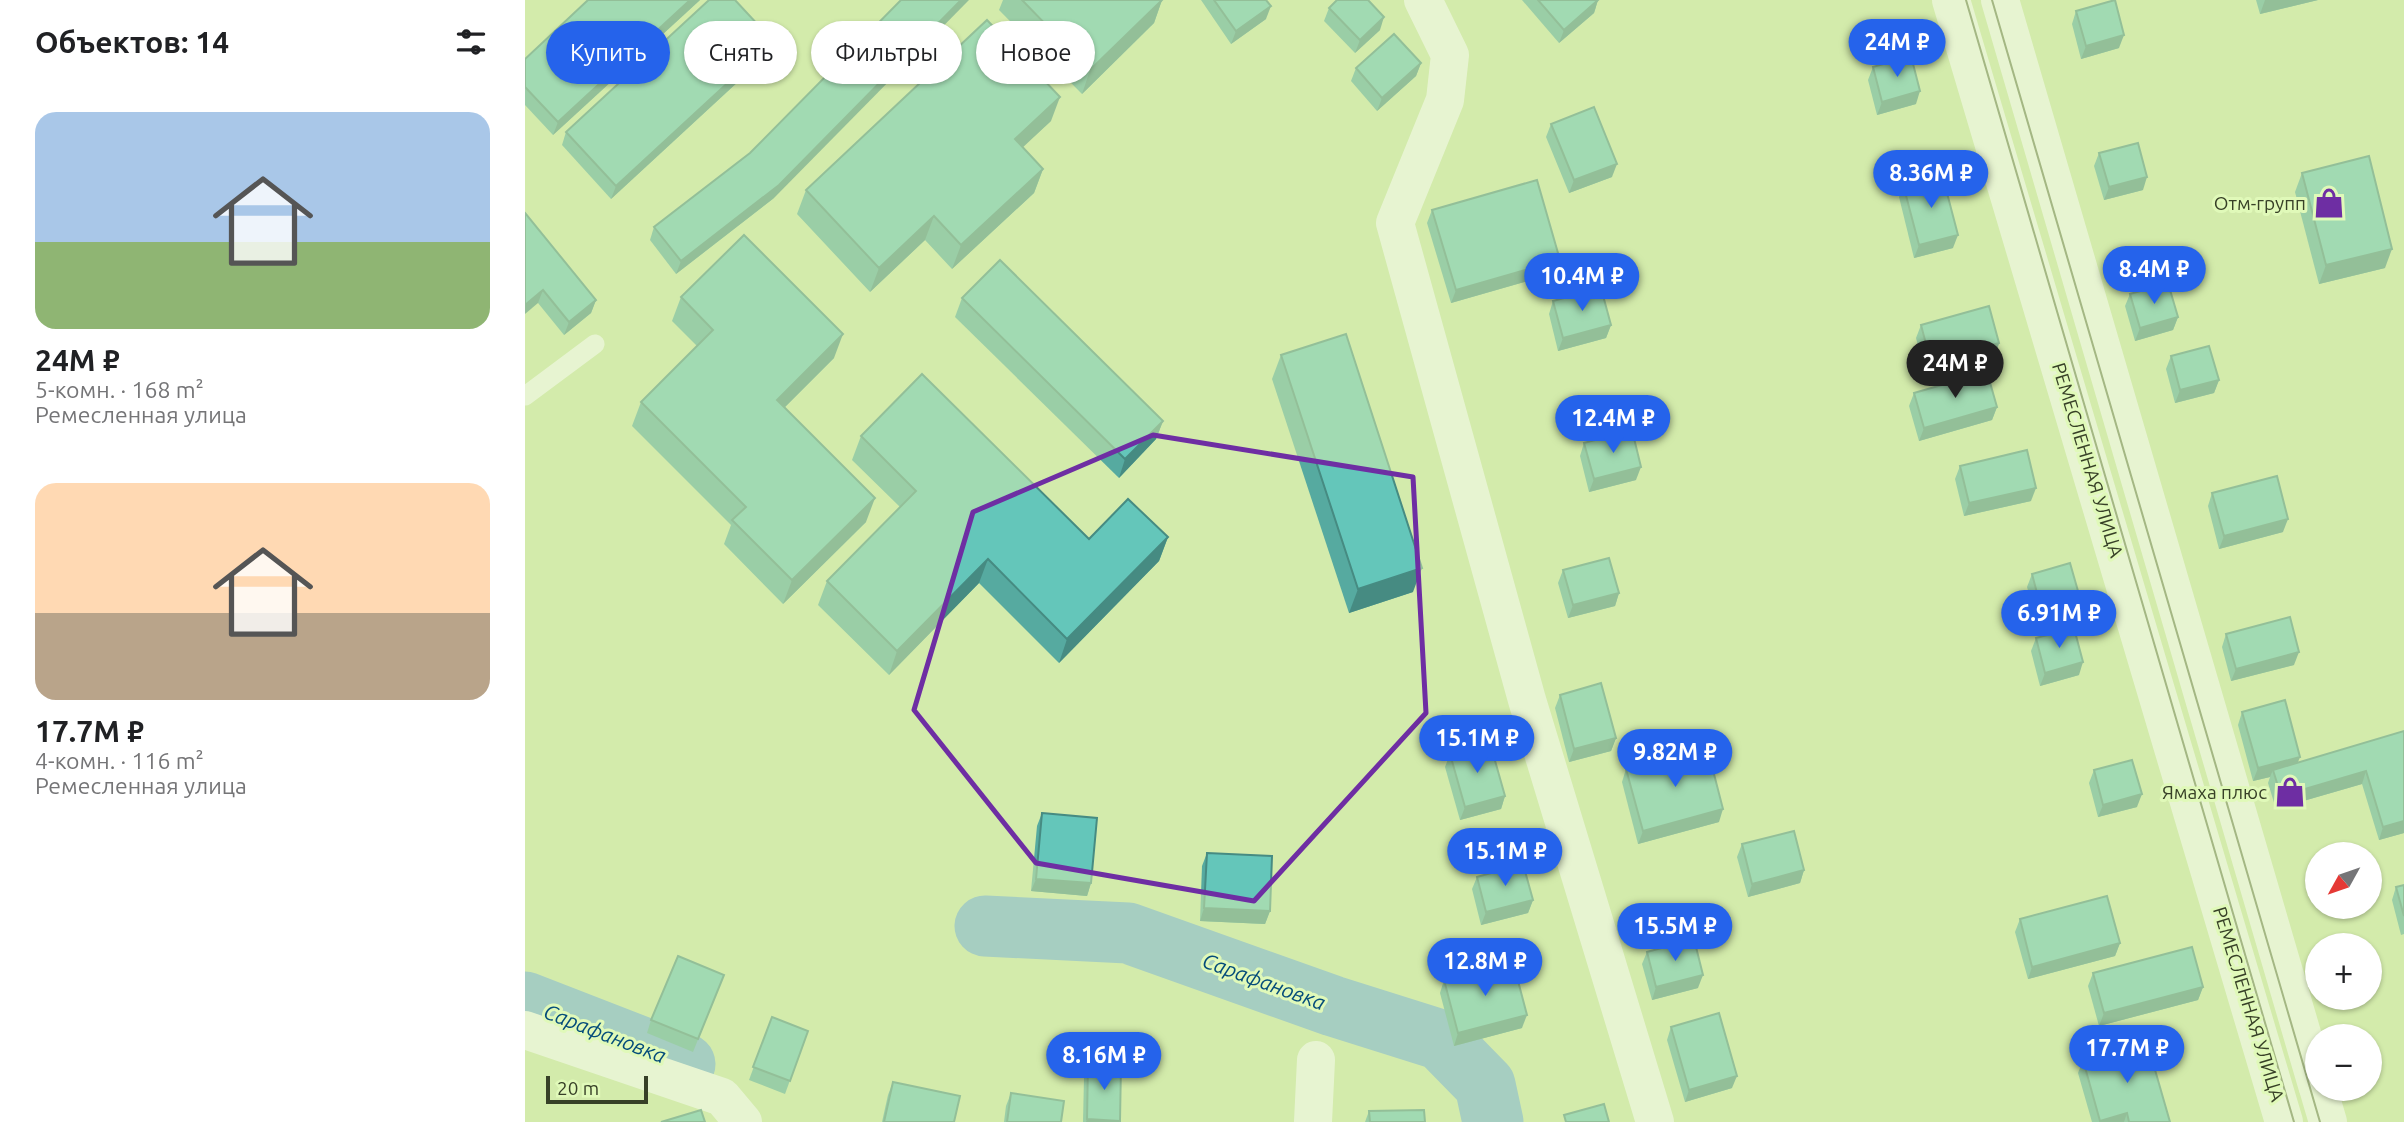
<!DOCTYPE html>
<html lang="ru">
<meta charset="utf-8">
<style>
body{margin:0;font-family:Ubuntu,sans-serif;background:#f6f6f6;color:#202124;height:100vh;display:flex;flex-direction:column;font-size:26px;white-space:nowrap}
*{box-sizing:border-box;margin:0}
p{font-size:23px;color:#757577}
.icon{flex:none;width:38px;height:38px;fill:none;stroke:currentColor;stroke-width:2;stroke-linecap:round;stroke-linejoin:round}
.map{position:relative;flex:1;overflow:hidden}
.drawer{display:flex;flex-direction:column;background:#fff;width:525px}
.drawer>*{flex:none}
.hud{position:absolute;left:21px;top:21px;width:665px;height:63px;display:flex;gap:14px}
.needle{width:46px;rotate:230deg}
.fabs{position:absolute;left:1780px;top:842px;display:grid;gap:14px}
.fabs a{display:grid;place-items:center;width:77px;height:77px;border-radius:50%;background:#fff;box-shadow:0 2px 5px #0004;font-size:35px}
.scale{position:absolute;left:21px;bottom:18px;width:102px;box-sizing:border-box;padding-left:7px;border:4px solid #374027;border-top:0;font-size:19px;line-height:24px;white-space:nowrap;color:#374027;-webkit-text-stroke:5px #e0f9b9;paint-order:stroke}
.price{position:absolute;translate:-50% -60px;padding:0 16px;border-radius:24px;background:#2563eb;color:#fff;font-size:23px;line-height:46px;filter:drop-shadow(0 2px 4px #0008)}
.price::after{content:'';position:absolute;left:50%;top:42px;width:21px;height:16px;margin-left:-10px;background:inherit;clip-path:polygon(0 0,100% 0,50% 100%)}
.price.on{background:#222;color:#fff}
ul{padding:0;list-style:none}
li{display:grid;align-content:center;gap:14px;height:371px;padding:0 35px}
li span{display:grid;place-items:center;height:217px;border-radius:21px;color:#555}
li>.icon{margin-inline-start:auto}
span .icon{width:126px;height:126px;fill:#fffc;stroke-width:1}
li b{font-size:30px}
h2{display:flex;justify-content:space-between;align-items:center;height:84px;padding:0 35px;font-size:30px}
.chip{padding:0 24px;border-radius:32px;background:#fff;box-shadow:0 2px 5px #0004;font-size:24px;line-height:63px}
.chip.on{background:#2563eb;color:#fff}
main{display:flex;flex:1;min-height:0}
.map>svg:first-child{display:block}
.lines{fill:none;stroke-linecap:round;stroke-linejoin:round}
.river{stroke:#70aadb;stroke-width:61}
.service{stroke:#fff;stroke-width:19}
.minor{stroke:#fff;stroke-width:38}
.tertiary{stroke:#fff;stroke-width:38}
.tram{stroke:#6a7853;stroke-width:2}
.wall{fill:#56aaa0}
.shaded-wall{fill:#468b82}
.building{fill:#64c6ba;stroke:#468b82;stroke-width:2}
.marked{fill:none;stroke:#6e2ea3;stroke-width:5;stroke-linejoin:round}
.labels{text-anchor:middle;dominant-baseline:central;stroke-width:6;stroke-linejoin:round;paint-order:stroke}
.poi-label{font-size:19px;fill:#374027;stroke:#e0f9b9;text-anchor:end}
.street-label{font-size:19px;fill:#374027;stroke:#e0f9b9}
.water-label{font-size:21px;font-style:italic;fill:#044c7a;stroke:#e0f9b9}
</style>
<main>
<section class="drawer">
<h2>Объектов: 14<svg class="icon" aria-label="filters" viewBox="0 0 24 24"><path d="M4 7h16M4 17h16"/><circle cx="9" cy="7" r="2"/><circle cx="15" cy="17" r="2"/></svg></h2>
<ul>
<li><span style="background:linear-gradient(#a9c7e8 60%,#8fb573 0)"><svg class="icon" aria-label="home" viewBox="0 0 24 24"><path d="M3 11l9-7 9 7M6 9v11h12V9"/></svg></span><div><b>24M ₽</b><p>5-комн. · 168 m²</p><p>Ремесленная улица</p></div></li>
<li><span style="background:linear-gradient(#ffd9b3 60%,#b9a48a 0)"><svg class="icon" aria-label="home" viewBox="0 0 24 24"><path d="M3 11l9-7 9 7M6 9v11h12V9"/></svg></span><div><b>17.7M ₽</b><p>4-комн. · 116 m²</p><p>Ремесленная улица</p></div></li>
</ul>
</section>
<div class="map">
<svg width="1879" height="1122" viewBox="0 0 1879 1122">
<rect width="100%" height="100%" fill="#d3ebac"/>
<g class="lines">
<g class="river">
<path d="M460 926 603 933 808 1006 916 1040 960 1085 968 1122"/>
<path d="M0 1002 160 1064"/>
</g>
<path class="service" d="M0 396 70 344"/>
<g class="minor">
<path d="M898 0 925 55 920 100 870 223 1002 700 1130 1122"/>
<path d="M0 1030 197 1097 218 1122"/>
<path d="M788 1122 791 1060"/>
</g>
<g class="tertiary">
<path d="M1426 0 1759 1122"/>
<path d="M1475 0 1792 1085"/>
<path d="M1793 1088 1803 1122"/>
</g>
<g class="tram">
<path d="M1441 0 1769 1122"/>
<path d="M1467 0 1795 1122"/>
</g>
</g>
<g class="wall">
<path d="M63 0H175L28 135 0 105V59Z"/>
<path d="M478 0H637L629 23 557 94 474 10Z"/>
<path d="M676 0H741V19L706 44Z"/>
<path d="M997 0H1073L1069 13 1034 43Z"/>
<path d="M1731 0H1793L1735 14Z"/>
<path d="M804 8 855 30 830 53 799 21Z"/>
<path d="M1551 11 1594 48 1556 59 1547 24Z"/>
<path d="M243 54 86 199 37 145 41 132Z"/>
<path d="M896 63 891 76 852 111 826 81 831 68Z"/>
<path d="M1348 67 1391 104 1352 115 1343 80Z"/>
<path d="M526 121 497 147 518 169 509 193 427 269 400 240 345 292 272 214 281 190Z"/>
<path d="M1026 124 1087 177 1044 193 1021 137Z"/>
<path d="M1574 153 1618 190 1579 200 1569 166Z"/>
<path d="M1777 173 1860 268 1794 284 1770 192Z"/>
<path d="M1378 184 1428 248 1389 258 1374 197Z"/>
<path d="M249 198 151 274 125 240 129 227Z"/>
<path d="M907 210 1035 260 1031 273 926 303 902 223Z"/>
<path d="M0 213 71 300 66 313 39 335 13 303Z"/>
<path d="M1605 294 1653 317 1648 330 1610 341 1600 306Z"/>
<path d="M156 297 309 358 260 407 341 522 258 604 199 544 206 525 107 426 116 402 172 346 147 321Z"/>
<path d="M437 298 638 421 631 439 594 478 430 317Z"/>
<path d="M1028 301 1086 325 1081 338 1033 351 1024 314Z"/>
<path d="M1396 325 1474 343 1470 356 1401 376 1391 338Z"/>
<path d="M756 355 888 592 824 613 747 379Z"/>
<path d="M1646 356 1694 380 1689 393 1650 403 1641 369Z"/>
<path d="M1389 393 1472 407 1467 420 1394 441 1384 406Z"/>
<path d="M336 436 564 539 643 537 634 561 534 663 454 583 364 675 293 605 302 581 375 507 327 460Z"/>
<path d="M1059 443 1111 480 1064 492 1055 456Z"/>
<path d="M1435 466 1506 501 1439 516 1430 479Z"/>
<path d="M1687 493 1758 532 1694 549 1683 506Z"/>
<path d="M1038 570 1094 593 1090 606 1043 618 1033 583Z"/>
<path d="M1507 574 1550 611 1512 621 1502 587Z"/>
<path d="M1701 634 1769 665 1706 681 1697 647Z"/>
<path d="M1511 638 1554 675 1515 686 1506 651Z"/>
<path d="M1035 695 1091 738 1086 751 1044 762 1030 708Z"/>
<path d="M1717 712 1773 763 1879 731V833L1854 840 1837 784 1751 809 1743 783 1745 777 1728 781 1713 725Z"/>
<path d="M925 754 980 796 976 809 935 820 920 767Z"/>
<path d="M1101 769 1194 822 1113 844 1097 782Z"/>
<path d="M1569 770 1612 807 1573 817 1564 783Z"/>
<path d="M517 813 566 883 562 896 506 891 512 826Z"/>
<path d="M1217 844 1279 870 1275 883 1223 897 1212 857Z"/>
<path d="M682 853 745 911 740 924 675 921 677 866Z"/>
<path d="M952 877 1008 900 1003 913 956 925 947 889Z"/>
<path d="M1879 885V934L1876 935 1867 900 1871 887Z"/>
<path d="M1495 919 1595 943 1590 956 1503 979 1490 932Z"/>
<path d="M1122 952 1173 988 1127 1000 1117 964Z"/>
<path d="M1568 973 1678 987 1673 1000 1574 1026 1563 986Z"/>
<path d="M199 975 168 1052 122 1033 126 1020Z"/>
<path d="M919 980 997 1028 929 1046 915 993Z"/>
<path d="M247 1017 283 1031 260 1094 224 1080Z"/>
<path d="M1146 1027 1207 1088 1160 1102 1142 1040Z"/>
<path d="M1558 1060 1645 1122H1567L1553 1073Z"/>
<path d="M563 1064 594 1122H558L559 1077Z"/>
<path d="M368 1082 429 1122H357L363 1095Z"/>
<path d="M486 1093 536 1122H479L481 1106Z"/>
<path d="M844 1111 900 1122H840Z"/>
</g>
<g class="shaded-wall">
<path d="M165 0H175L28 135 33 122Z"/>
<path d="M436 0H444L249 198 151 274 156 261Z"/>
<path d="M637 0 629 23 557 94 565 70Z"/>
<path d="M1073 0 1069 13 1034 43 1039 30Z"/>
<path d="M1740 0H1793L1735 14Z"/>
<path d="M746 6 741 19 706 44 711 31Z"/>
<path d="M859 17 855 30 830 53 835 40Z"/>
<path d="M1599 35 1594 48 1556 59 1561 46Z"/>
<path d="M248 41 243 54 86 199 91 186Z"/>
<path d="M896 63 891 76 852 111 857 98Z"/>
<path d="M1395 91 1391 104 1352 115 1357 102Z"/>
<path d="M535 97 526 121 481 163 490 139Z"/>
<path d="M1092 164 1087 177 1044 193 1049 180Z"/>
<path d="M518 169 509 193 427 269 436 245Z"/>
<path d="M1622 177 1618 190 1579 200 1584 187Z"/>
<path d="M409 216 400 240 345 292 354 268Z"/>
<path d="M1433 235 1428 248 1389 258 1394 245Z"/>
<path d="M1867 249 1860 268 1794 284 1801 265Z"/>
<path d="M1035 260 1031 273 926 303 931 290Z"/>
<path d="M18 290 13 303 0 314V305Z"/>
<path d="M71 300 66 313 39 335 44 322Z"/>
<path d="M1653 317 1648 330 1610 341 1615 328Z"/>
<path d="M1086 325 1081 338 1033 351 1038 338Z"/>
<path d="M318 334 309 358 243 424 252 400Z"/>
<path d="M1474 343 1470 356 1401 376 1406 363Z"/>
<path d="M1694 380 1689 393 1650 403 1655 390Z"/>
<path d="M1472 407 1467 420 1394 441 1399 428Z"/>
<path d="M638 421 631 439 594 478 600 459Z"/>
<path d="M1116 467 1111 480 1064 492 1069 479Z"/>
<path d="M1511 488 1506 501 1439 516 1444 503Z"/>
<path d="M350 498 341 522 258 604 267 580Z"/>
<path d="M1763 519 1758 532 1694 549 1699 536Z"/>
<path d="M643 537 634 561 534 663 542 639Z"/>
<path d="M463 559 454 583 364 675 372 651Z"/>
<path d="M897 568 888 592 824 613 833 589Z"/>
<path d="M1094 593 1090 606 1043 618 1048 605Z"/>
<path d="M1555 598 1550 611 1512 621 1516 608Z"/>
<path d="M1774 652 1769 665 1706 681 1711 669Z"/>
<path d="M1558 662 1554 675 1515 686 1520 673Z"/>
<path d="M1091 738 1086 751 1044 762 1049 749Z"/>
<path d="M1775 757 1770 770H1748L1745 777 1728 781 1733 768Z"/>
<path d="M1841 771 1837 784 1751 809 1756 796Z"/>
<path d="M1617 794 1612 807 1573 817 1578 805Z"/>
<path d="M980 796 976 809 935 820 940 807Z"/>
<path d="M1198 809 1194 822 1113 844 1118 831Z"/>
<path d="M1879 821V833L1854 840 1858 827Z"/>
<path d="M1279 870 1275 883 1223 897 1227 884Z"/>
<path d="M511 879 566 883 562 896 506 891Z"/>
<path d="M1008 900 1003 913 956 925 961 912Z"/>
<path d="M679 908 745 911 740 924 675 921Z"/>
<path d="M1595 943 1590 956 1503 979 1507 967Z"/>
<path d="M1178 975 1173 988 1127 1000 1131 987Z"/>
<path d="M1678 987 1673 1000 1574 1026 1579 1013Z"/>
<path d="M1002 1015 997 1028 929 1046 933 1033Z"/>
<path d="M1212 1076 1207 1088 1160 1102 1164 1090Z"/>
<path d="M1602 1113 1599 1122H1575V1121Z"/>
<path d="M562 1119 595 1121 594 1122H561Z"/>
</g>
<g class="building">
<path d="M63 0H165L33 122 0 87V59Z"/>
<path d="M184 0H210L248 41 91 186 41 132Z"/>
<path d="M376 0H436L254 185 156 261 129 227 225 153Z"/>
<path d="M497 0H637L565 70Z"/>
<path d="M689 0H741L746 6 711 31Z"/>
<path d="M812 0H843L859 17 835 40 804 8Z"/>
<path d="M1013 0H1073L1039 30Z"/>
<path d="M1590 0 1599 35 1561 46 1551 11Z"/>
<path d="M462 20 535 97 490 139 518 169 436 245 409 216 354 268 281 190Z"/>
<path d="M869 34 896 63 857 98 831 68Z"/>
<path d="M1386 56 1395 91 1357 102 1348 67Z"/>
<path d="M1069 107 1092 164 1049 180 1026 124Z"/>
<path d="M1613 143 1622 177 1584 187 1574 153Z"/>
<path d="M1844 156 1867 249 1801 265 1777 173Z"/>
<path d="M1417 174 1433 235 1394 245 1378 184Z"/>
<path d="M1012 180 1035 260 931 290 907 210Z"/>
<path d="M0 213 71 300 44 322 18 290 0 305Z"/>
<path d="M219 235 318 334 252 400 350 498 267 580 207 520 221 507 116 402 188 330 156 297Z"/>
<path d="M475 260 638 421 600 459 437 298Z"/>
<path d="M1643 283 1653 317 1615 328 1605 294Z"/>
<path d="M1076 288 1086 325 1038 338 1028 301Z"/>
<path d="M1464 306 1474 343 1406 363 1396 325Z"/>
<path d="M821 334 897 568 833 589 756 355Z"/>
<path d="M1684 346 1694 380 1655 390 1646 356Z"/>
<path d="M1462 372 1472 407 1399 428 1389 393Z"/>
<path d="M397 374 564 539 603 499 643 537 542 639 463 559 372 651 302 581 391 491 336 436Z"/>
<path d="M1107 430 1116 467 1069 479 1059 443Z"/>
<path d="M1502 450 1511 488 1444 503 1435 466Z"/>
<path d="M1752 476 1763 519 1699 536 1687 493Z"/>
<path d="M1084 558 1094 593 1048 605 1038 570Z"/>
<path d="M1545 563 1555 598 1516 608 1507 574Z"/>
<path d="M1765 617 1774 652 1711 669 1701 634Z"/>
<path d="M1549 628 1558 662 1520 673 1511 638Z"/>
<path d="M1076 683 1091 738 1049 749 1035 695Z"/>
<path d="M1760 700 1775 757 1733 768 1717 712Z"/>
<path d="M1879 731V821L1858 827 1841 771 1756 796 1748 770Z"/>
<path d="M965 743 980 796 940 807 925 754Z"/>
<path d="M1182 747 1198 809 1118 831 1101 769Z"/>
<path d="M1607 760 1617 794 1578 805 1569 770Z"/>
<path d="M517 813 572 818 566 883 511 879Z"/>
<path d="M1269 831 1279 870 1227 884 1217 844Z"/>
<path d="M682 853 747 856 745 911 679 908Z"/>
<path d="M998 864 1008 900 961 912 952 877Z"/>
<path d="M1879 885V916L1871 887Z"/>
<path d="M1582 896 1595 943 1507 967 1495 919Z"/>
<path d="M1169 939 1178 975 1131 987 1122 952Z"/>
<path d="M1667 947 1678 987 1579 1013 1568 973Z"/>
<path d="M153 956 199 975 173 1039 126 1020Z"/>
<path d="M988 962 1002 1015 933 1033 919 980Z"/>
<path d="M1194 1013 1212 1076 1164 1090 1146 1027Z"/>
<path d="M247 1017 283 1031 265 1081 228 1067Z"/>
<path d="M1622 1042 1645 1122H1604L1602 1113 1575 1121 1558 1060Z"/>
<path d="M563 1064 596 1065 595 1121 562 1119Z"/>
<path d="M368 1082 435 1096 429 1122H359Z"/>
<path d="M486 1093 539 1101 536 1122H482Z"/>
<path d="M1079 1104 1084 1122H1041L1039 1115Z"/>
<path d="M176 1110 180 1122H136Z"/>
<path d="M899 1110 900 1122H845L844 1111Z"/>
</g>
<path d="M0 0H1879V1122H0ZM628 435 888 477 901 713 729 901 511 863 389 710 448 512Z" fill="#d3ebac" fill-opacity=".55" fill-rule="evenodd"/>
<path class="marked" d="M628 435 888 477 901 713 729 901 511 863 389 710 448 512Z"/>
<defs>
<g id="shop-bare" transform="scale(2.415)"><path d="M-5-2.5h2.3a2.7 3.5 0 0 1 5.4 0H5L5.5 6h-11ZM-1.5-2.5h3a1.5 2.3 0 0 0-3 0Z" fill="#6e2ea3" stroke="#e0f9b9" stroke-width="2.5" paint-order="stroke"/></g>
</defs>
<g fill-rule="evenodd">
<use href="#shop-bare" x="1804" y="203"/>
<use href="#shop-bare" x="1765" y="792"/>
</g>
<g class="labels">
<g class="poi-label">
<text x="1781" y="203">Отм-групп</text>
<text x="1742" y="792">Ямаха плюс</text>
</g>
<g class="street-label">
<text transform="translate(1563 460) rotate(73)">РЕМЕСЛЕННАЯ УЛИЦА</text>
<text transform="translate(1724 1004) rotate(73)">РЕМЕСЛЕННАЯ УЛИЦА</text>
</g>
<g class="water-label">
<text transform="translate(739 981) rotate(20)">Сарафановка</text>
<text transform="translate(80 1033) rotate(21)">Сарафановка</text>
</g>
</g>
</svg>
<div class="fabs">
<a><svg class="needle" viewBox="-14 -14 28 28"><path d="M0-13l5 13h-10z" fill="#e53935"/><path d="M0 13l5-13h-10z" fill="#757577"/></svg></a>
<a>+</a>
<a>−</a>
</div>
<div class="scale">20 m</div>
<b class="price" style="left:1372px;top:79px">24M ₽</b>
<b class="price" style="left:1406px;top:210px">8.36M ₽</b>
<b class="price" style="left:1629px;top:306px">8.4M ₽</b>
<b class="price" style="left:1057px;top:313px">10.4M ₽</b>
<b class="price on" style="left:1430px;top:400px">24M ₽</b>
<b class="price" style="left:1088px;top:455px">12.4M ₽</b>
<b class="price" style="left:1534px;top:650px">6.91M ₽</b>
<b class="price" style="left:952px;top:775px">15.1M ₽</b>
<b class="price" style="left:1150px;top:789px">9.82M ₽</b>
<b class="price" style="left:980px;top:888px">15.1M ₽</b>
<b class="price" style="left:1150px;top:963px">15.5M ₽</b>
<b class="price" style="left:960px;top:998px">12.8M ₽</b>
<b class="price" style="left:1602px;top:1085px">17.7M ₽</b>
<b class="price" style="left:579px;top:1092px">8.16M ₽</b>
<div class="hud">
<a class="chip on">Купить</a>
<a class="chip">Снять</a>
<a class="chip">Фильтры</a>
<a class="chip">Новое</a>
</div>
</div>
</main>
